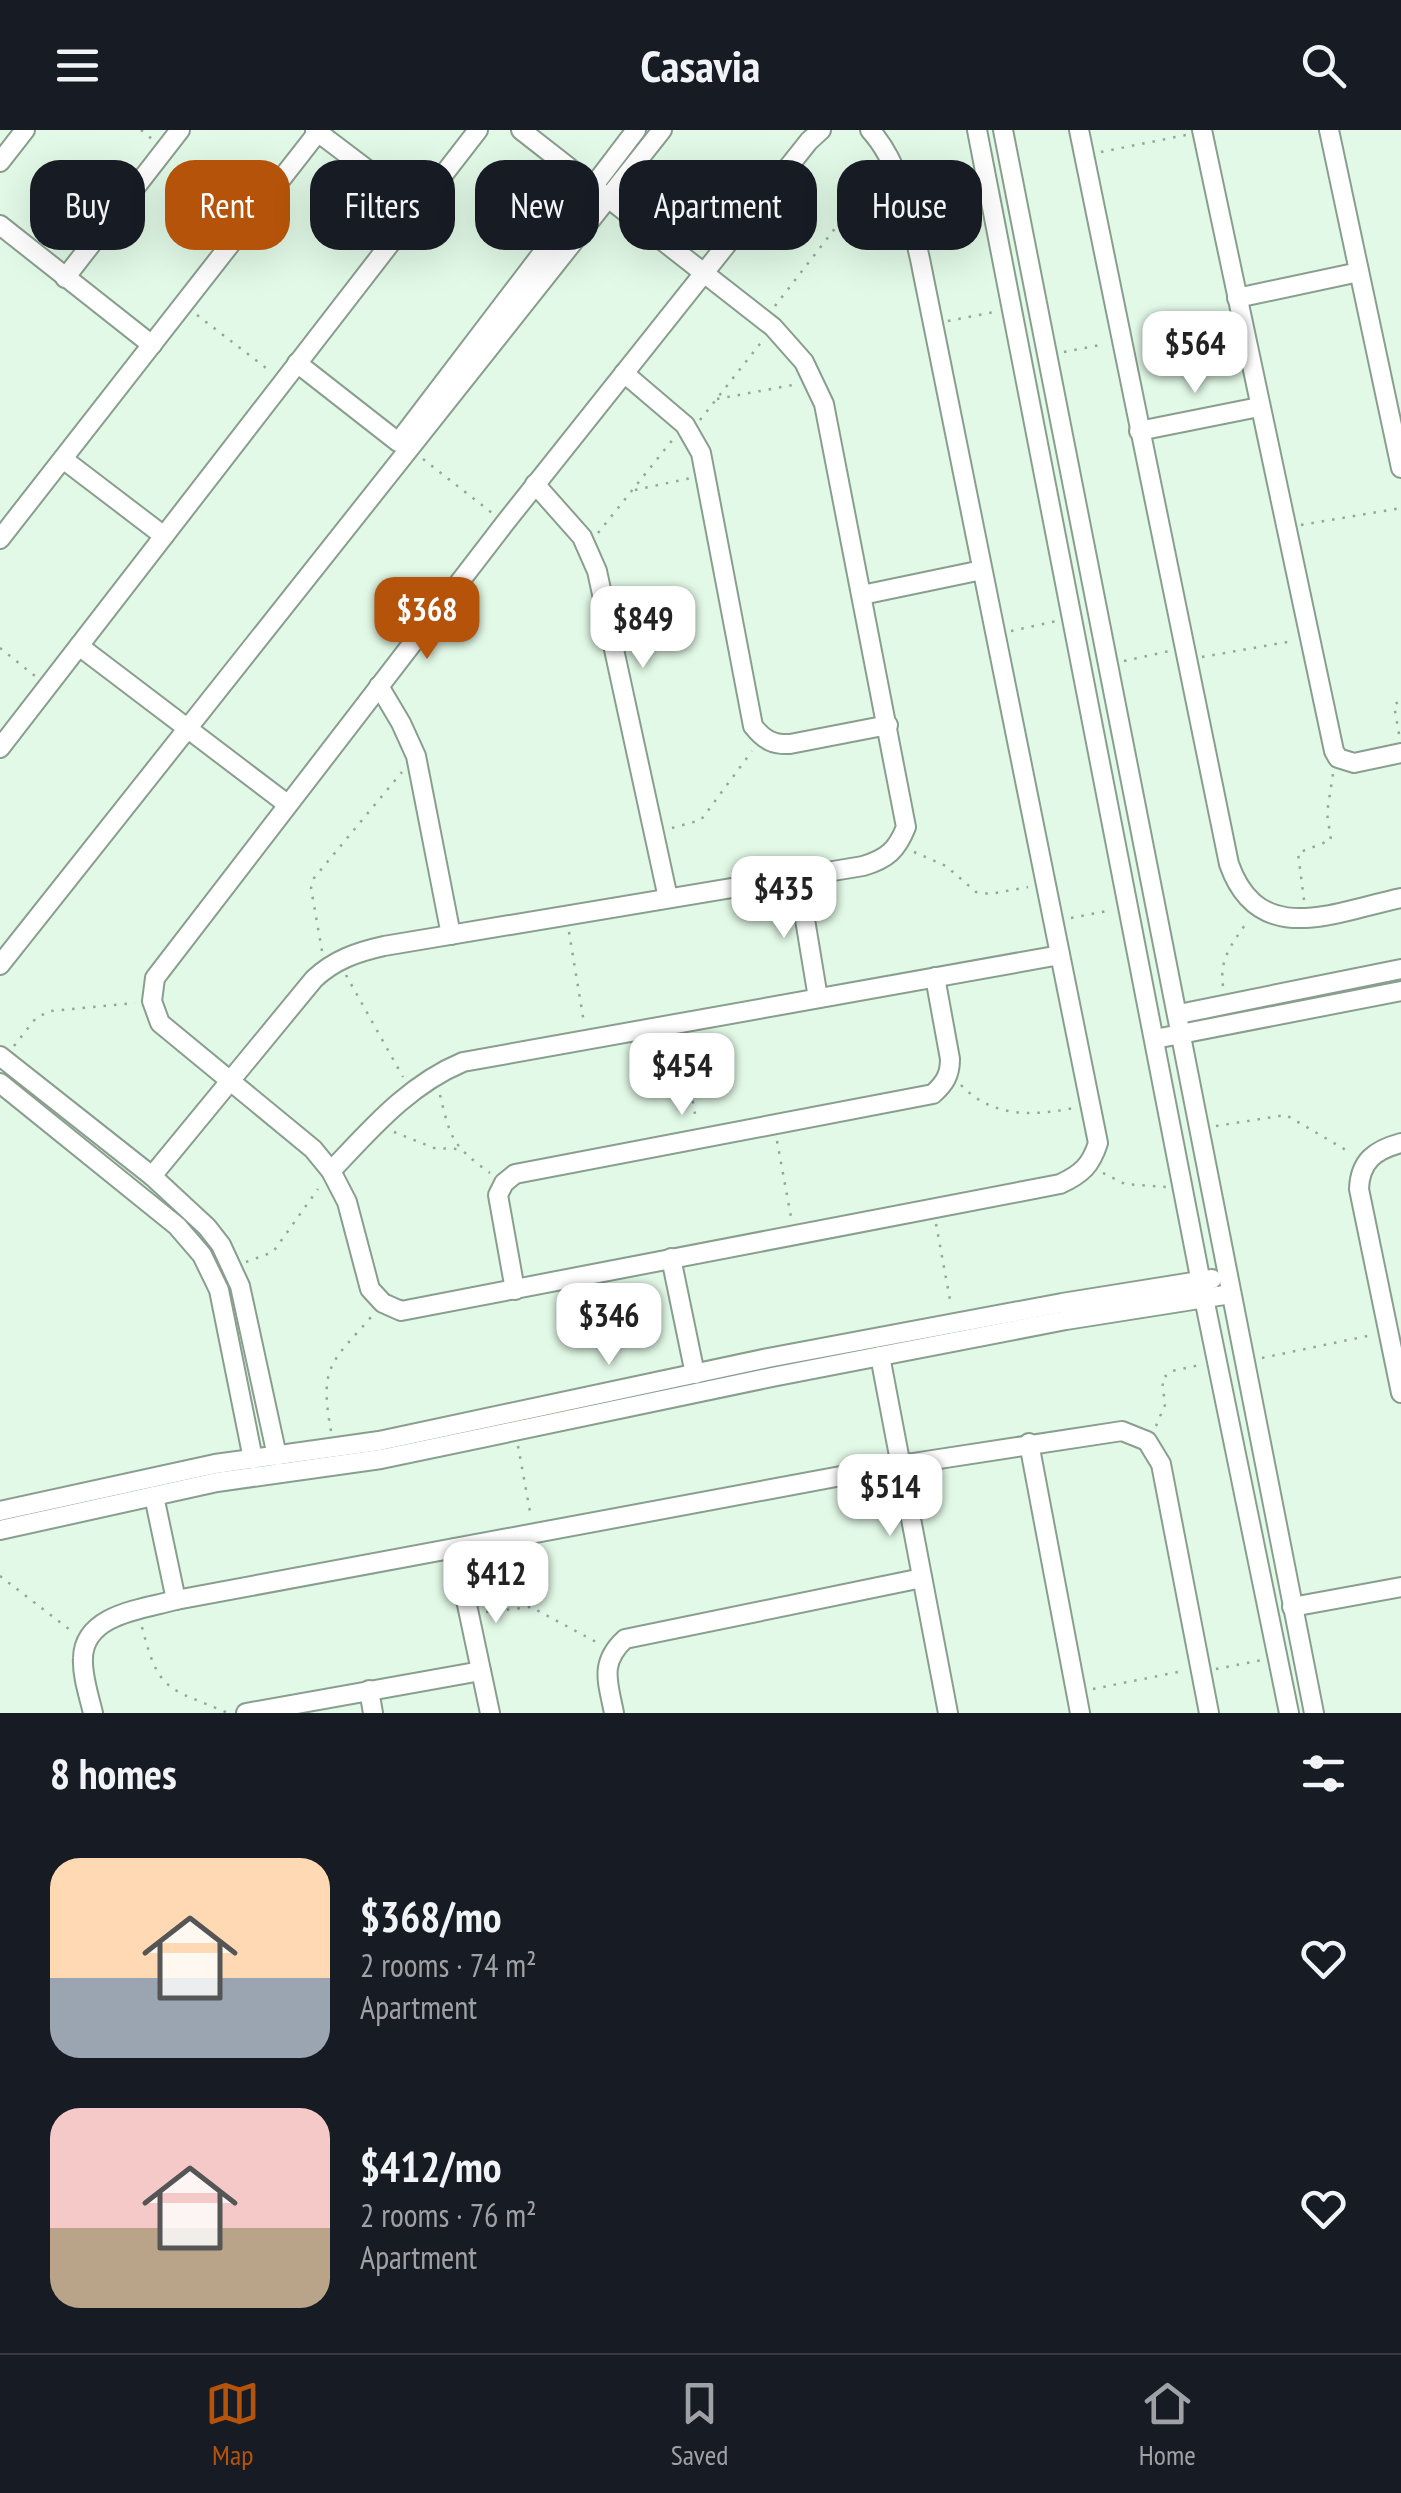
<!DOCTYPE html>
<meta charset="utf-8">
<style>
body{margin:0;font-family:"PT Sans Narrow",sans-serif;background:#242831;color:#f1f3f6;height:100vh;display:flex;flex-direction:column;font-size:38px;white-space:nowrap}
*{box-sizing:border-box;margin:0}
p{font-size:32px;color:#9ea1a6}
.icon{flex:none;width:55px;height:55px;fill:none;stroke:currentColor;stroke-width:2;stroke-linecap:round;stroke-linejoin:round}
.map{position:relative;height:1583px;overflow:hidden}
.panel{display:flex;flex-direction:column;background:#171b24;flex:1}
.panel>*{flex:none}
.top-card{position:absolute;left:30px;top:30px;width:1342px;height:90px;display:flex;gap:20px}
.price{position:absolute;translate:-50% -85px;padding:0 22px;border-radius:20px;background:#fff;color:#222;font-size:32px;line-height:65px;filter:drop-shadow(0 2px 5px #0008)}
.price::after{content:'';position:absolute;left:50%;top:60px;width:30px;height:22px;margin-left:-15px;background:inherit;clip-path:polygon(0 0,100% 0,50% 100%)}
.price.selected{background:#b45309;color:#fff}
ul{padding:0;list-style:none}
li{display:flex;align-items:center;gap:30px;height:250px;padding:0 50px}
li span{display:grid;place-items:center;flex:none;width:280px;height:200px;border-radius:30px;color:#555}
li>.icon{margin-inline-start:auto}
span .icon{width:120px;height:120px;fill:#fffc;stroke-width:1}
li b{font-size:42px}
h2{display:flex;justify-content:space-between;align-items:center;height:120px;padding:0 50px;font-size:42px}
.pill{padding:0 35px;border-radius:30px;background:#171b24;box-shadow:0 10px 40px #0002;font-size:35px;line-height:90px}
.pill.selected{background:#b45309;color:#fff}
header{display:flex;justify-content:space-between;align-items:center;height:130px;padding:0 50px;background:#171b24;font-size:45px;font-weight:600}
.dock{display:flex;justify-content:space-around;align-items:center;height:140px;border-top:2px solid #363941;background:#171b24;font-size:28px;color:#9ea1a6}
.dock a{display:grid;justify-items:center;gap:5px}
.dock .selected{color:#b45309}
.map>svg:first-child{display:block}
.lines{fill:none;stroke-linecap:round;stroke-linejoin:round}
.street-casing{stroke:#899e8e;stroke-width:22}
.path{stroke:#95a699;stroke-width:2.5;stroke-dasharray:2.5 8;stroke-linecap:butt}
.street{stroke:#fff;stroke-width:18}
</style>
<header><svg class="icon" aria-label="menu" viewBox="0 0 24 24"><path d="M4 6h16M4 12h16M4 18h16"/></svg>Casavia<svg class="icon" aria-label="search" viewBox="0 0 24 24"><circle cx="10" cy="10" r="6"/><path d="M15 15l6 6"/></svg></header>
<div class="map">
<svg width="1401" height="1583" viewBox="0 0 1401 1583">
<rect width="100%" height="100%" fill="#e2f9e7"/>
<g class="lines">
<g class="street-casing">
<g id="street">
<path d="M315 0 418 78"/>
<path d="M821 0 809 11 505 393 155 848 152 871 160 893 313 1019 331 1041 347 1072 370 1159 383 1173 401 1181 1060 1054C1082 1044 1091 1035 1098 1013L920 129C910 86 901 34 870 0"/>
<path d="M977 0 1204 1168 1289 1583"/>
<path d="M1003 0 1314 1583"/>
<path d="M1079 0 1229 734C1259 819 1334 782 1401 768"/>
<path d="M1202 0 1334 621 1338 628 1354 633 1401 623"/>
<path d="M1329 0 1401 338"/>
<path d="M0 32 25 0"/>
<path d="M0 95 152 215"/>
<path d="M65 148 180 0"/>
<path d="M1237 168 1359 142"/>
<path d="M297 233 398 312"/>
<path d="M624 243 685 295 701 323 753 596C764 610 773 615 790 614L888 595"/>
<path d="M1139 301 1259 277"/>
<path d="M403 306 636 0"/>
<path d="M63 329 164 406"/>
<path d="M535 354 582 407 597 441 668 768"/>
<path d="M0 409 318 2"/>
<path d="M862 465 982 440"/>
<path d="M79 516 287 674"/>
<path d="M379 556 401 593 416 626 451 805"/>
<path d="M0 618 478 0"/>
<path d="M798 747 818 868"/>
<path d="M0 835 662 0"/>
<path d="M1179 884 1401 839"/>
<path d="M1155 909 1401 861"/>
<path d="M0 926 152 1046 207 1097 221 1115 240 1156 277 1326"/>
<path d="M0 953 177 1096 202 1125 219 1160 253 1329"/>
<path d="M1401 1013C1375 1020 1360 1031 1359 1059L1401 1263"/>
<path d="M331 1041C371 999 408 955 463 932L1060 825"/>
<path d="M152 1046 314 849C334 830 357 822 384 816L863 736C887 729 897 720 906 697L824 274 804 232 773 197 521 0"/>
<path d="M671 1128 695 1244"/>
<path d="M515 1160 498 1065 504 1053 515 1044 933 964C945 953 950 945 950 929L935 847"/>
<path d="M880 1226 948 1583"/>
<path d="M1029 1313 1080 1583"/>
<path d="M154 1366 176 1470"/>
<path d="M0 1381 215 1334 379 1311 768 1228 1062 1173 1212 1149"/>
<path d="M0 1400 217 1352 381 1329 772 1247 1066 1190 1231 1164"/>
<path d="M455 1418 490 1583"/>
<path d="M1292 1477 1401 1457"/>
<path d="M369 1560 373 1583"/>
<path d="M93 1583C89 1566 82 1546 83 1528 84 1484 143 1479 176 1470L900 1335 1122 1301 1147 1311 1161 1334 1209 1583"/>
<path d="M246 1583 481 1541"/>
<path d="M614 1583C608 1552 599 1533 625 1509L922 1448"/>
</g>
</g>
<g class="path">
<path d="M141 0 152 9"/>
<path d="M1101 22 1186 5"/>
<path d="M845 90 891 78"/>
<path d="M775 176 877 44"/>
<path d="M197 185 270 241"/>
<path d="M948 191 994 182"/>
<path d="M1064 222 1105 214"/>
<path d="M717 269 798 254"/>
<path d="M700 290 763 210"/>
<path d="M423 329 492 383"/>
<path d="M635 360 691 348"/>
<path d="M1301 395 1401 378"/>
<path d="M598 403 674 308"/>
<path d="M1011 501 1057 491"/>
<path d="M0 518 35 546"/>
<path d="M1202 527 1293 511"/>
<path d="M1124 531 1170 521"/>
<path d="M1399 604 1394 575 1401 570"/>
<path d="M672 698 701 690 752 621"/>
<path d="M914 722 946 736 976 762 990 764 1028 757"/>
<path d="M1304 770 1298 723 1331 710 1327 683 1333 644"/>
<path d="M1071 788 1112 780"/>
<path d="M569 802 584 893"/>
<path d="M322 821 311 758 314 748 402 642"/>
<path d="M346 845 403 947"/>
<path d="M1223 856C1219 829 1232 814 1247 792"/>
<path d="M682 909 696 990"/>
<path d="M14 916 36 888 50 881 135 873"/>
<path d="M961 955C992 988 1034 986 1074 978"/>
<path d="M440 965C451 1010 452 1015 490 1043"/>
<path d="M1216 996 1286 985 1351 1023"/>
<path d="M394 1002 434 1018 457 1019"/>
<path d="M777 1011 791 1087"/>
<path d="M1103 1043 1125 1054 1167 1057"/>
<path d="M936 1094 951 1175"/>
<path d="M246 1132 273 1122 318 1059"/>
<path d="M1262 1228 1372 1205"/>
<path d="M1156 1296 1165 1275 1162 1249 1172 1241 1200 1235"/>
<path d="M331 1301C319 1236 331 1233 372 1186"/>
<path d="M518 1316 531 1387"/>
<path d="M0 1446 74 1503"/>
<path d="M486 1482 531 1477 598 1513"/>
<path d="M142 1497C159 1564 168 1557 228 1583"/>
<path d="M1216 1539 1262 1530"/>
<path d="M1093 1559 1183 1541"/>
</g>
<use href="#street" class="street"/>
</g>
</svg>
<b class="price" style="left:1195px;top:266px">$564</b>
<b class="price selected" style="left:427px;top:532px">$368</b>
<b class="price" style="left:643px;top:541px">$849</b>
<b class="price" style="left:784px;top:811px">$435</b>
<b class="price" style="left:682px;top:988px">$454</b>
<b class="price" style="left:609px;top:1238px">$346</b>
<b class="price" style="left:890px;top:1409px">$514</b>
<b class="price" style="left:496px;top:1496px">$412</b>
<div class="top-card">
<a class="pill">Buy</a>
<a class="pill selected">Rent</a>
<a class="pill">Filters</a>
<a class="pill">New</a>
<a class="pill">Apartment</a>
<a class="pill">House</a>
</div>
</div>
<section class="panel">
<h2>8 homes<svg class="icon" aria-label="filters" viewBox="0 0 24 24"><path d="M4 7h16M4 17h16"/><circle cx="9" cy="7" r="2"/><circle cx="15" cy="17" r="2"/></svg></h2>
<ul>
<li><span style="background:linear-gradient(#ffd9b3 60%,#9aa5b1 0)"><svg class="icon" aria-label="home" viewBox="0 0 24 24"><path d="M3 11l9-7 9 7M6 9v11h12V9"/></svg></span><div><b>$368/mo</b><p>2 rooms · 74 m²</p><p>Apartment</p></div><svg class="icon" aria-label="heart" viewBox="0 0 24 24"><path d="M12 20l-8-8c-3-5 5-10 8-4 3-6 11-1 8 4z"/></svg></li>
<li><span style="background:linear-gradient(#f6c9c9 60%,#b9a48a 0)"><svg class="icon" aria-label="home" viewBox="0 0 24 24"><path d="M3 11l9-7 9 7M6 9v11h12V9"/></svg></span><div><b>$412/mo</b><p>2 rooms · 76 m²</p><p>Apartment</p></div><svg class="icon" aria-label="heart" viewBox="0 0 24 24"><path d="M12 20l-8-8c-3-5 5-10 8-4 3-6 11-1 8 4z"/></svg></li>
</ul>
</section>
<nav class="dock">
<a class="selected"><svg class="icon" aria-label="map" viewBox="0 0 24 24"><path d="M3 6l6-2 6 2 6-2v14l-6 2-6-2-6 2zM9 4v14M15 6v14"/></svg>Map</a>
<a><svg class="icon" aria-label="saved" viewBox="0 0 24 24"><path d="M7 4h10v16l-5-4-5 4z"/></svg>Saved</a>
<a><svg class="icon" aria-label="home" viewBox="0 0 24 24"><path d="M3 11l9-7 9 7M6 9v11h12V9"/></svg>Home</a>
</nav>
